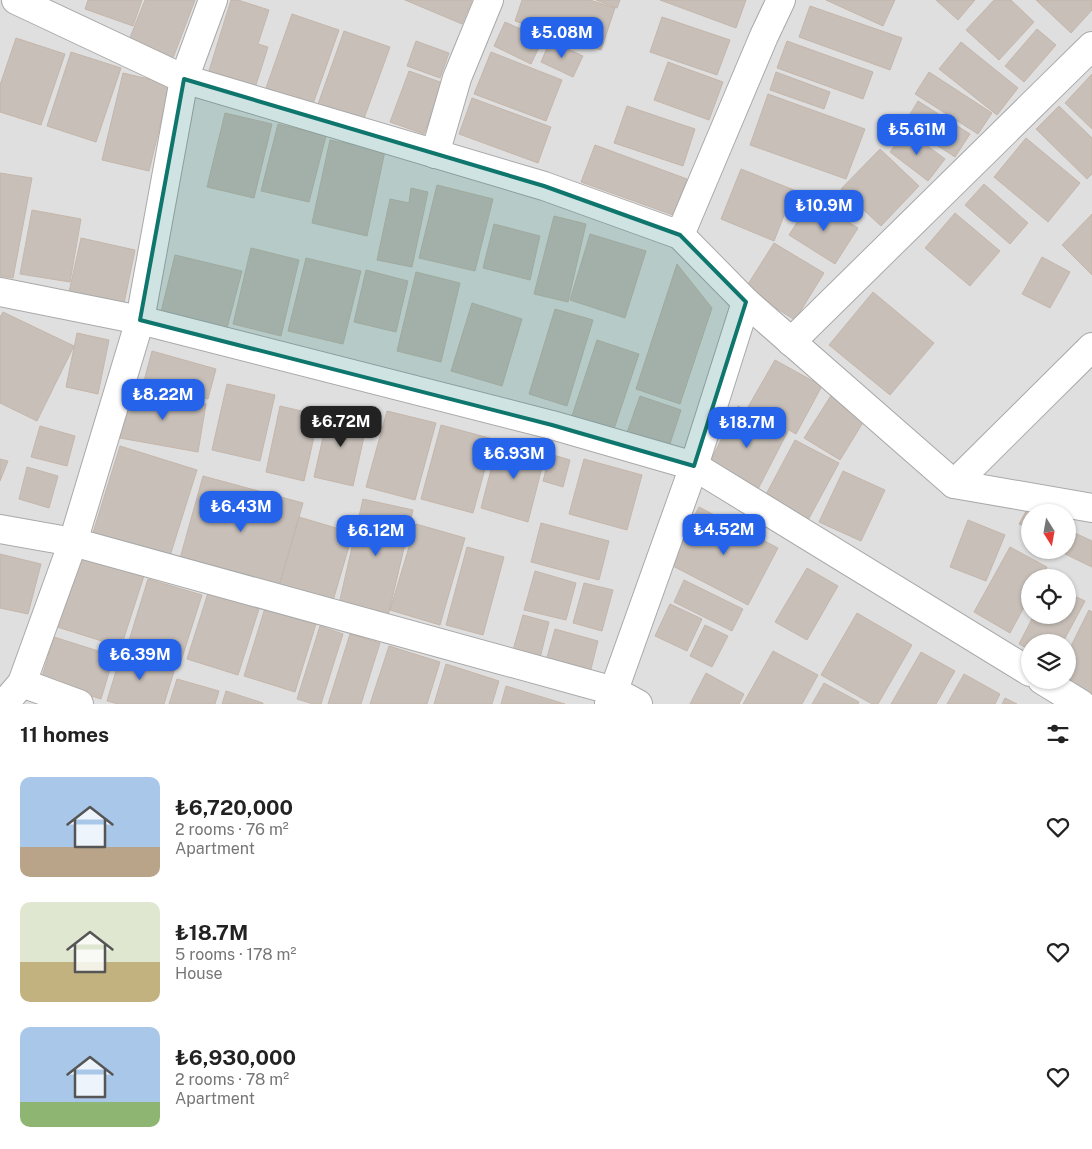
<!DOCTYPE html>
<meta charset="utf-8">
<style>
body{margin:0;font-family:"Public Sans",sans-serif;background:#f6f6f6;color:#222;height:100vh;display:flex;flex-direction:column;font-size:19px;white-space:nowrap}
*{box-sizing:border-box;margin:0}
p{font-size:16px;color:#767676}
.icon{flex:none;width:28px;height:28px;fill:none;stroke:currentColor;stroke-width:2;stroke-linecap:round;stroke-linejoin:round}
.map{position:relative;height:704px;overflow:hidden}
.sheet{display:flex;flex-direction:column;background:#fff;flex:1}
.sheet>*{flex:none}
.needle{width:32px;rotate:169deg}
.buttons{position:absolute;left:1021px;top:504px;display:grid;gap:10px}
.buttons a{display:grid;place-items:center;width:55px;height:55px;border-radius:50%;background:#fff;box-shadow:0 1px 4px #0004;font-size:25px}
.price{position:absolute;translate:-50% -42px;padding:0 11px;border-radius:10px;background:#2563eb;color:#fff;font-size:16px;line-height:32px;filter:drop-shadow(0 1px 2px #0008)}
.price::after{content:'';position:absolute;left:50%;top:30px;width:15px;height:11px;margin-left:-8px;background:inherit;clip-path:polygon(0 0,100% 0,50% 100%)}
.price.current{background:#222;color:#fff}
ul{padding:0;list-style:none}
li{display:flex;align-items:center;gap:15px;height:125px;padding:0 20px}
li span{display:grid;place-items:center;flex:none;width:140px;height:100px;border-radius:10px;color:#555}
li>.icon{margin-inline-start:auto}
span .icon{width:60px;height:60px;fill:#fffc;stroke-width:1}
li b{font-size:21px}
h2{display:flex;justify-content:space-between;align-items:center;height:60px;padding:0 20px;font-size:21px}
.map>svg:first-child{display:block}
.residential{fill:#e0dfdf;fill-rule:evenodd}
.building{fill:#c7bfb8;stroke:#c4b6ab}
.lines{fill:none;stroke-linecap:round;stroke-linejoin:round}
.street-casing{stroke:#a9a9a9;stroke-width:30}
.street{stroke:#fff;stroke-width:28}
.marked{fill:#0f766e;fill-opacity:0.2;stroke:#0f766e;stroke-width:4;stroke-linejoin:round}
</style>
<div class="map">
<svg width="1092" height="704" viewBox="0 0 1092 704">
<rect width="100%" height="100%" fill="#f2efe9"/>
<path class="residential" d="M0 0H1092V704H0ZM1030 512H1068V550H1030ZM1030 578H1068V615H1030ZM1030 642H1068V680H1030Z"/>
<g class="building">
<path d="M88 0H142L133 26 85 9Z"/>
<path d="M145 0H195L173 58 129 40Z"/>
<path d="M231 0H238L269 10 258 44 268 47 255 88 208 74Z"/>
<path d="M405 0H472L462 24Z"/>
<path d="M522 0H590L615 8 601 50 515 21Z"/>
<path d="M596 0H620L617 8Z"/>
<path d="M660 0H746L736 28Z"/>
<path d="M826 0H895L883 26Z"/>
<path d="M936 0H975L958 20Z"/>
<path d="M994 0H1011L1034 22 999 60 966 30Z"/>
<path d="M1036 0H1092V10L1071 33Z"/>
<path d="M810 6 902 38 890 70 799 37Z"/>
<path d="M292 14 339 30 313 104 266 88Z"/>
<path d="M662 17 730 40 717 75 650 52Z"/>
<path d="M505 22 543 39 531 64 494 46Z"/>
<path d="M1037 29 1056 45 1024 82 1005 66Z"/>
<path d="M344 31 390 47 362 124 317 107Z"/>
<path d="M16 38 65 54 41 125 0 112V85Z"/>
<path d="M416 41 449 53 440 78 407 66Z"/>
<path d="M550 41 583 56 573 77 541 62Z"/>
<path d="M787 41 873 72 863 99 777 68Z"/>
<path d="M961 42 1018 88 997 115 939 69Z"/>
<path d="M71 52 121 68 96 142 47 126Z"/>
<path d="M491 52 562 80 546 121 474 94Z"/>
<path d="M668 62 723 82 709 120 654 100Z"/>
<path d="M409 71 443 83 424 134 390 122Z"/>
<path d="M776 72 830 92 824 109 770 90Z"/>
<path d="M929 72 992 113 978 134 915 94Z"/>
<path d="M123 73 170 84 149 171 102 160Z"/>
<path d="M1092 74V129L1065 103Z"/>
<path d="M768 94 865 129 846 179 750 145Z"/>
<path d="M472 98 551 127 538 163 459 134Z"/>
<path d="M918 101 970 134 955 157 904 124Z"/>
<path d="M627 106 695 129 683 166 614 143Z"/>
<path d="M1059 106 1092 138V174L1087 179 1036 129Z"/>
<path d="M225 113 272 124 254 198 207 187Z"/>
<path d="M278 124 326 136 309 202 261 191Z"/>
<path d="M906 130 945 159 928 181 890 152Z"/>
<path d="M1026 138 1080 183 1048 222 994 177Z"/>
<path d="M330 140 385 151 367 236 312 223Z"/>
<path d="M595 145 687 179 673 215 581 182Z"/>
<path d="M880 149 919 186 881 226 841 189Z"/>
<path d="M741 169 794 190 774 241 721 219Z"/>
<path d="M0 173 32 178 13 278 0 276Z"/>
<path d="M984 184 1028 223 1010 244 965 205Z"/>
<path d="M437 185 493 199 475 271 419 258Z"/>
<path d="M411 188 428 192 412 267 377 260 390 199 409 203Z"/>
<path d="M812 199 858 228 835 264 789 235Z"/>
<path d="M32 210 81 219 70 282 20 274Z"/>
<path d="M955 213 1000 251 970 286 925 248Z"/>
<path d="M1092 214V275L1062 245Z"/>
<path d="M554 216 586 224 568 302 534 294Z"/>
<path d="M494 224 540 236 530 280 483 268Z"/>
<path d="M590 234 646 251 625 318 570 300Z"/>
<path d="M81 238 135 250 122 313 67 301Z"/>
<path d="M774 243 824 273 795 320 745 289Z"/>
<path d="M251 248 299 260 281 336 233 324Z"/>
<path d="M175 255 242 271 226 332 160 316Z"/>
<path d="M1042 257 1070 272 1050 308 1022 294Z"/>
<path d="M306 258 361 271 343 344 288 331Z"/>
<path d="M677 264 712 308 680 404 636 389Z"/>
<path d="M366 270 408 281 396 332 354 322Z"/>
<path d="M416 272 460 283 441 362 397 351Z"/>
<path d="M873 292 934 343 890 395 829 345Z"/>
<path d="M472 303 522 319 502 386 451 371Z"/>
<path d="M555 309 593 320 567 406 529 394Z"/>
<path d="M3 312 74 346 37 421 0 403V317Z"/>
<path d="M77 333 109 340 98 394 66 387Z"/>
<path d="M597 340 639 354 612 435 570 422Z"/>
<path d="M152 351 216 369 208 399 144 381Z"/>
<path d="M775 360 822 386 796 434 748 407Z"/>
<path d="M227 384 275 395 260 461 212 450Z"/>
<path d="M128 391 206 404 198 452 120 438Z"/>
<path d="M832 394 867 416 840 460 804 438Z"/>
<path d="M640 396 681 410 666 456 624 441Z"/>
<path d="M280 406 319 415 304 481 266 472Z"/>
<path d="M738 406 788 431 756 493 707 468Z"/>
<path d="M329 411 368 419 353 486 314 477Z"/>
<path d="M387 411 436 423 415 500 366 487Z"/>
<path d="M441 425 493 439 473 513 421 499Z"/>
<path d="M40 426 75 436 67 466 31 457Z"/>
<path d="M499 439 546 452 528 522 481 508Z"/>
<path d="M795 440 839 463 807 522 763 500Z"/>
<path d="M120 446 197 470 169 559 92 536Z"/>
<path d="M550 454 570 460 563 487 543 481Z"/>
<path d="M0 459 8 461 0 481Z"/>
<path d="M584 459 642 475 627 530 569 514Z"/>
<path d="M27 467 58 476 49 508 19 499Z"/>
<path d="M843 471 885 490 861 541 819 522Z"/>
<path d="M203 476 303 503 278 590 179 562Z"/>
<path d="M363 499 413 510 388 616 339 604Z"/>
<path d="M1030 504 1045 512H1030V530L1019 524Z"/>
<path d="M699 507 778 548 748 605 669 564Z"/>
<path d="M299 517 353 533 332 604 278 590Z"/>
<path d="M968 520 1005 535 986 581 950 567Z"/>
<path d="M541 523 609 541 599 580 531 562Z"/>
<path d="M416 524 465 538 440 625 390 610Z"/>
<path d="M1075 533 1092 541V567L1065 554Z"/>
<path d="M467 547 504 557 483 635 446 625Z"/>
<path d="M1010 547 1047 567 1041 578H1030V596L1010 633 974 612Z"/>
<path d="M0 554 41 564 28 614 0 608Z"/>
<path d="M76 556 144 576 121 647 54 626Z"/>
<path d="M807 568 838 586 807 640 775 622Z"/>
<path d="M535 571 576 583 566 620 524 610Z"/>
<path d="M148 579 202 595 180 664 127 647Z"/>
<path d="M684 580 743 609 732 631 674 602Z"/>
<path d="M584 583 613 590 602 631 573 623Z"/>
<path d="M208 593 259 609 238 675 187 659Z"/>
<path d="M1068 593 1085 601 1063 642H1030V650L1019 644 1034 615H1068Z"/>
<path d="M670 604 702 619 687 651 655 636Z"/>
<path d="M265 608 316 624 295 692 244 676Z"/>
<path d="M1089 610 1092 612V695L1062 680H1068V652Z"/>
<path d="M857 613 912 645 878 704H872L821 675Z"/>
<path d="M523 615 549 622 540 658 513 650Z"/>
<path d="M705 625 728 636 712 667 690 656Z"/>
<path d="M320 626 343 634 321 704H313L297 699Z"/>
<path d="M555 629 598 641 590 673 546 661Z"/>
<path d="M350 634 380 643 361 704H328Z"/>
<path d="M54 637 114 656 101 699 41 680Z"/>
<path d="M389 646 440 662 427 704H370Z"/>
<path d="M122 651 175 668 164 704H118L107 701Z"/>
<path d="M773 651 818 675 802 704H743Z"/>
<path d="M921 652 955 671 936 704H891Z"/>
<path d="M446 664 499 681 492 704H434Z"/>
<path d="M706 673 744 694 739 704H690Z"/>
<path d="M964 674 1000 694 995 704H947Z"/>
<path d="M177 679 219 691 215 704H169Z"/>
<path d="M824 683 859 702 858 704H812Z"/>
<path d="M506 686 565 704H501Z"/>
<path d="M226 691 263 703V704H222Z"/>
<path d="M1005 698 1017 704H1002Z"/>
</g>
<g class="lines">
<g class="street-casing">
<g id="street">
<path d="M16 0 184 79 544 186 680 235 746 302 954 484 1092 508"/>
<path d="M435 154 457 78 489 0"/>
<path d="M680 235 764 36 781 0"/>
<path d="M0 292 140 320 552 425 694 466 1030 672"/>
<path d="M791 342 1092 46"/>
<path d="M954 484 1092 347"/>
<path d="M0 529 73 542 614 691 638 704"/>
<path d="M1042 680 1081 704"/>
<path d="M22 683 79 704"/>
<path d="M4 704 22 683 73 542 140 320 184 79 213 0"/>
<path d="M609 704 694 466 746 302"/>
</g>
</g>
<use href="#street" class="street"/>
</g>
<path class="marked" d="M184 79 544 186 680 235 746 302 694 466 552 425 140 320Z"/>
</svg>
<div class="buttons">
<a><svg class="needle" viewBox="-14 -14 28 28"><path d="M0-13l5 13h-10z" fill="#e53935"/><path d="M0 13l5-13h-10z" fill="#767676"/></svg></a>
<a><svg class="icon" aria-label="locate" viewBox="0 0 24 24"><circle cx="12" cy="12" r="6"/><path d="M12 2v4M12 18v4M2 12h4M18 12h4"/></svg></a>
<a><svg class="icon" aria-label="layers" viewBox="0 0 24 24"><path d="M12 4l9 5-9 5-9-5zM3 14l9 5 9-5"/></svg></a>
</div>
<b class="price" style="left:562px;top:59px">₺5.08M</b>
<b class="price" style="left:917px;top:156px">₺5.61M</b>
<b class="price" style="left:824px;top:232px">₺10.9M</b>
<b class="price" style="left:163px;top:421px">₺8.22M</b>
<b class="price current" style="left:341px;top:448px">₺6.72M</b>
<b class="price" style="left:747px;top:449px">₺18.7M</b>
<b class="price" style="left:514px;top:480px">₺6.93M</b>
<b class="price" style="left:241px;top:533px">₺6.43M</b>
<b class="price" style="left:724px;top:556px">₺4.52M</b>
<b class="price" style="left:376px;top:557px">₺6.12M</b>
<b class="price" style="left:140px;top:681px">₺6.39M</b>
</div>
<section class="sheet">
<h2>11 homes<svg class="icon" aria-label="filters" viewBox="0 0 24 24"><path d="M4 7h16M4 17h16"/><circle cx="9" cy="7" r="2"/><circle cx="15" cy="17" r="2"/></svg></h2>
<ul>
<li><span style="background:linear-gradient(#a9c7e8 70%,#b9a48a 0)"><svg class="icon" aria-label="home" viewBox="0 0 24 24"><path d="M3 11l9-7 9 7M6 9v11h12V9"/></svg></span><div><b>₺6,720,000</b><p>2 rooms · 76 m²</p><p>Apartment</p></div><svg class="icon" aria-label="heart" viewBox="0 0 24 24"><path d="M12 20l-8-8c-3-5 5-10 8-4 3-6 11-1 8 4z"/></svg></li>
<li><span style="background:linear-gradient(#dfe7d0 60%,#c2b280 0)"><svg class="icon" aria-label="home" viewBox="0 0 24 24"><path d="M3 11l9-7 9 7M6 9v11h12V9"/></svg></span><div><b>₺18.7M</b><p>5 rooms · 178 m²</p><p>House</p></div><svg class="icon" aria-label="heart" viewBox="0 0 24 24"><path d="M12 20l-8-8c-3-5 5-10 8-4 3-6 11-1 8 4z"/></svg></li>
<li><span style="background:linear-gradient(#a9c7e8 75%,#8fb573 0)"><svg class="icon" aria-label="home" viewBox="0 0 24 24"><path d="M3 11l9-7 9 7M6 9v11h12V9"/></svg></span><div><b>₺6,930,000</b><p>2 rooms · 78 m²</p><p>Apartment</p></div><svg class="icon" aria-label="heart" viewBox="0 0 24 24"><path d="M12 20l-8-8c-3-5 5-10 8-4 3-6 11-1 8 4z"/></svg></li>
</ul>
</section>
